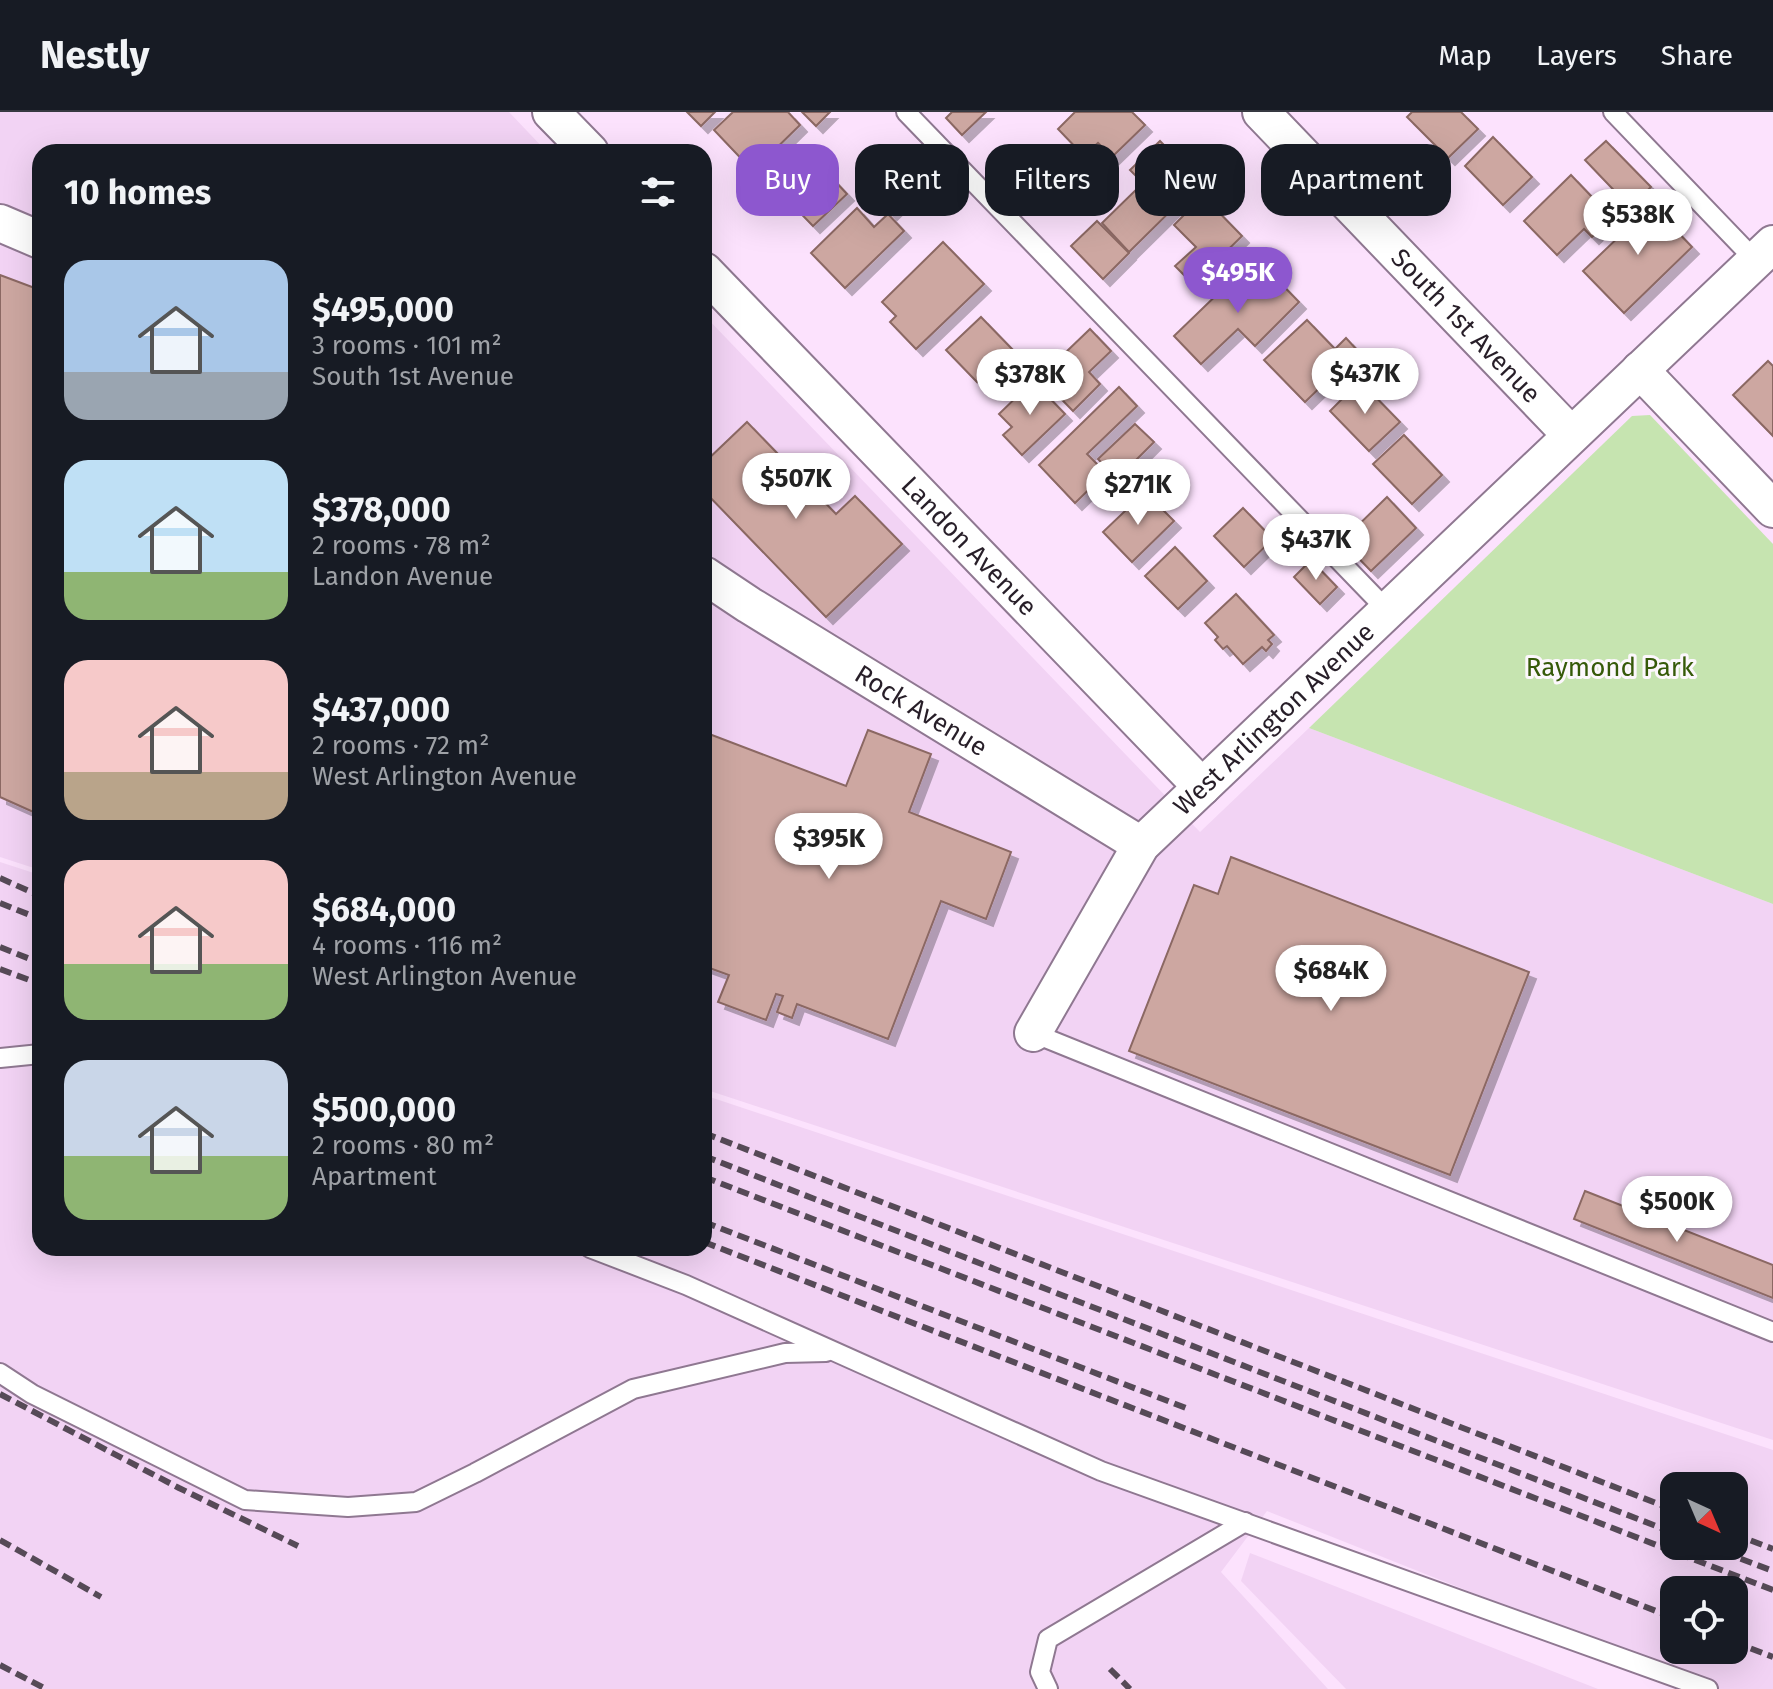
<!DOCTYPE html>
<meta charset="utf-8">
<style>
body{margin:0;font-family:"Fira Sans",sans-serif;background:#242831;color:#f1f3f6;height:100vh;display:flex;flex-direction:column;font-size:30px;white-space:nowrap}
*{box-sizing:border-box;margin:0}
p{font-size:26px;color:#9ea1a6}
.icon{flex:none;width:44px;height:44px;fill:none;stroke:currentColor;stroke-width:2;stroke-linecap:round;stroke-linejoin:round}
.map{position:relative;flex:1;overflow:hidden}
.panel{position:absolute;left:32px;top:32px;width:680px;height:1112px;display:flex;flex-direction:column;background:#171b24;border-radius:24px;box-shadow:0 8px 32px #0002}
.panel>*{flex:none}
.hud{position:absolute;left:736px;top:32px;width:760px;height:72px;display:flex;gap:16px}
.needle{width:52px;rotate:136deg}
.fabs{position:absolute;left:1660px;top:1360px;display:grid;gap:16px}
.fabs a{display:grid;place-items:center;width:88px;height:88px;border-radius:16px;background:#171b24;box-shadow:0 8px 32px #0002;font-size:40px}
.price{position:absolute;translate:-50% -68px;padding:0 18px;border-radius:28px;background:#fff;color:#222;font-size:26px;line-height:52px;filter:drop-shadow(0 2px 4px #0008)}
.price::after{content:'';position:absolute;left:50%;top:48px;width:24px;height:18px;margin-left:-12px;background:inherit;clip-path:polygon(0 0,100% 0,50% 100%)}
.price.on{background:#8d57cf;color:#fff}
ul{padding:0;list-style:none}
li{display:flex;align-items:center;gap:24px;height:200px;padding:0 32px}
li span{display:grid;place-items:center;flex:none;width:224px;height:160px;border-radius:24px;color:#555}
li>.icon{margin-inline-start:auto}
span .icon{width:96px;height:96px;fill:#fffc;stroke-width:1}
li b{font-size:34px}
h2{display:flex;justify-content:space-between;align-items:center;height:96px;padding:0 32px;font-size:34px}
.tag{padding:0 28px;border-radius:24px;background:#171b24;box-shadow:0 8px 32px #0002;font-size:28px;line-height:72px}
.tag.on{background:#8d57cf;color:#fff}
header{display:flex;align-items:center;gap:48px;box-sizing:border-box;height:112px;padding:0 40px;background:#171b24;border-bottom:2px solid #363941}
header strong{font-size:38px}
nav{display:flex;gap:44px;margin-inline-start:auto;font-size:28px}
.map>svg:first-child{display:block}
.built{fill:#f2d3f4;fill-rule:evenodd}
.green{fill:#c6e4b0}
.building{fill:#cda7a1;stroke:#8b6863;stroke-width:2;filter:url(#shadow)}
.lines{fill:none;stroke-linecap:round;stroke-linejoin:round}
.lane-casing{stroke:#8f7891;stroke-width:22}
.street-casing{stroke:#8f7891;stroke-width:40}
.lane{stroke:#fff;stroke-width:18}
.street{stroke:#fff;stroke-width:36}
.rail{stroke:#564a57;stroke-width:6;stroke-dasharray:12 6;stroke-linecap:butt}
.labels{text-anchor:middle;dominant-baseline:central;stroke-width:6;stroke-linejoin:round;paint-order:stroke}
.street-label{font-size:26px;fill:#271e28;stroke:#fcf7fc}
.park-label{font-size:26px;fill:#365a09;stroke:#fcf7fc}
</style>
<header>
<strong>Nestly</strong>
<nav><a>Map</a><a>Layers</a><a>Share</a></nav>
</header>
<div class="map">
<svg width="1773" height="1577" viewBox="0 0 1773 1577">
<defs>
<filter id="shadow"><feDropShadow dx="7" dy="7" stdDeviation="0" flood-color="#0004"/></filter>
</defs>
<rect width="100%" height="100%" fill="#fce2fd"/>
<g class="built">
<path d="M0 0H509L547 40H40V758L0 745Z"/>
<path d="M704 203 1200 720 1309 616 1773 792V1328L704 977Z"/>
<path d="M0 750 40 763V1136H704V983L1773 1338V1577H1715L1267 1399 1221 1460 1328 1577H0ZM1674 1374H1734V1434H1674ZM1674 1478H1734V1538H1674Z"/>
<path d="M1250 1441 1598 1577H1346L1241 1469Z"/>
</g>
<path class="green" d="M1650 303 1773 432V792L1309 616 1632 304Z"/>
<g class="building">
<path d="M687 0H715L701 14Z"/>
<path d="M733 0H788L800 13 753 59 714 18Z"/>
<path d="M802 0H830L816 14Z"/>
<path d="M952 0H986L962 23 946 6Z"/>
<path d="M1075 0H1132L1145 13 1112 45 1098 31 1084 44 1058 17Z"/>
<path d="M1412 0H1461L1478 17 1448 46 1407 5Z"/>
<path d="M1493 25 1532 65 1503 93 1465 54Z"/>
<path d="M1160 29 1200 70 1129 140 1102 111 1143 71 1130 58Z"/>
<path d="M1606 29 1651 75 1630 95 1585 48Z"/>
<path d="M1080 42 1097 60 1073 83 1056 65Z"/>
<path d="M818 51 847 82 813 114 784 84Z"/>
<path d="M900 56 918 74 890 101 872 82Z"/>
<path d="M1571 63 1612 106 1592 125 1584 117 1557 143 1524 109Z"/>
<path d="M1203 84 1242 124 1193 172 1175 154 1196 135 1174 113Z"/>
<path d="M1647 88 1692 135 1624 201 1583 159 1624 120 1619 114Z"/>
<path d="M857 96 874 115 888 102 904 119 845 176 811 141Z"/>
<path d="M1097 109 1129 141 1103 167 1071 134Z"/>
<path d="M943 130 984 172 916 237 890 210 896 204 882 190Z"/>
<path d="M1264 154 1299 190 1255 234 1238 217 1201 252 1174 224 1229 171 1238 180Z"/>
<path d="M0 163 40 178V703L0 685Z"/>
<path d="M981 205 1012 237 977 270 946 238Z"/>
<path d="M1307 208 1335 237 1346 226 1358 239 1305 290 1264 248Z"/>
<path d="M1090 217 1111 239 1089 260 1100 272 1073 299 1040 265Z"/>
<path d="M1768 249 1773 254V324L1733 283Z"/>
<path d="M1033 269 1065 302 1022 343 1003 323 1012 315 999 302Z"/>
<path d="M1360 269 1400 310 1369 339 1330 299Z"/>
<path d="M1119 275 1137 294 1087 342 1106 361 1075 391 1039 353Z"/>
<path d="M747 310 836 402 855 384 902 432 826 505 704 379V351Z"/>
<path d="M1135 312 1154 330 1117 367 1098 347Z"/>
<path d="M1404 323 1442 363 1412 392 1373 352Z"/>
<path d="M1145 380 1174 409 1132 450 1103 420Z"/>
<path d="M1387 385 1416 416 1371 459 1342 429Z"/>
<path d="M1243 396 1273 427 1244 455 1214 424Z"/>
<path d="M1175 435 1207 469 1178 497 1145 464Z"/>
<path d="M1311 448 1337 475 1320 492 1294 465Z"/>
<path d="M1236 482 1274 523 1268 528 1272 532 1266 539 1262 535 1243 552 1227 534 1223 537 1215 528 1218 525 1205 511Z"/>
<path d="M868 618 931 642 909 700 1011 740 986 807 941 789 888 927 797 892 792 906 777 900 783 884 776 882 766 908 718 890 729 863 704 854V620L846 674Z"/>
<path d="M1231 745 1529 860 1450 1063 1129 939 1194 773 1218 782Z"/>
<path d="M1585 1079 1773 1153V1186L1574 1107Z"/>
</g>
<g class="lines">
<g class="lane-casing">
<g id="lane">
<path d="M906 0 1387 498"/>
<path d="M1613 0 1755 148"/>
<path d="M1033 921 1773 1220"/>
<path d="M0 946 40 942"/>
<path d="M590 1136 686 1173 1101 1359 1708 1577"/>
<path d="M0 1261 32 1282 245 1388 348 1395 416 1390 475 1361 633 1277 785 1241 826 1240"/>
<path d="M1048 1577 1040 1560 1048 1527 1245 1410"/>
</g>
</g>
<g class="street-casing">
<g id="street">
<path d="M551 0 590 40"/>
<path id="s1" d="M1261 0 1571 323"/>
<path d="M0 111 40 128"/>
<path id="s2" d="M704 159 1202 675"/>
<path d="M1640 258 1773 397"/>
<path id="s3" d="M704 463 749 493 1141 733"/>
<path id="s4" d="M1033 921 1141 733 1773 132"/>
</g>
</g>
<use href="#lane" class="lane"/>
<use href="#street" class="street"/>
<g class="rail">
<path d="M0 766 40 784"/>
<path d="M0 791 40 807"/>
<path d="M0 835 40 851"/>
<path d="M0 857 40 872"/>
<path d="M704 1021 1674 1398"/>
<path d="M704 1044 1674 1421"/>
<path d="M704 1065 1773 1478"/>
<path d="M704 1110 1186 1296"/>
<path d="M704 1130 1674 1506"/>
<path d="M0 1282 179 1376 298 1434"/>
<path d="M1734 1422 1773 1437"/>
<path d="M0 1428 101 1485"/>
<path d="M1707 1434 1773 1459"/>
<path d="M1734 1530 1773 1545"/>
<path d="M0 1553 46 1577"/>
<path d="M1110 1557 1130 1577"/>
</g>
</g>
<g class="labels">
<g class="street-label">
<text stroke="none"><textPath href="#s1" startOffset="296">South 1st Avenue</textPath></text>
<text stroke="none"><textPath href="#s2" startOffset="382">Landon Avenue</textPath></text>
<text stroke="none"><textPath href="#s3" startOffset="256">Rock Avenue</textPath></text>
<text stroke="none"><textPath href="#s4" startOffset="400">West Arlington Avenue</textPath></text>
</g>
<g class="park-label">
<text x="1610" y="555">Raymond Park</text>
</g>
</g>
</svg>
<div class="fabs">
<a><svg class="needle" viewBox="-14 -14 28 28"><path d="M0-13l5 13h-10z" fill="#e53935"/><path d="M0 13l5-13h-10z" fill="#9ea1a6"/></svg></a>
<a><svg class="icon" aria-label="locate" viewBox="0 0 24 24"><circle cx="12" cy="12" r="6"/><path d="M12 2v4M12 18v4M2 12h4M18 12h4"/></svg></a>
</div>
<b class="price" style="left:1638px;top:145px">$538K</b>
<b class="price on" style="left:1238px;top:203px">$495K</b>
<b class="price" style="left:1365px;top:304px">$437K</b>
<b class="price" style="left:1030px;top:305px">$378K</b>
<b class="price" style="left:796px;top:409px">$507K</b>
<b class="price" style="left:1138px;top:415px">$271K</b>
<b class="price" style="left:1316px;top:470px">$437K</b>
<b class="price" style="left:829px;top:769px">$395K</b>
<b class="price" style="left:1331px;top:901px">$684K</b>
<b class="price" style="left:1677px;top:1132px">$500K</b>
<div class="hud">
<a class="tag on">Buy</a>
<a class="tag">Rent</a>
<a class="tag">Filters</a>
<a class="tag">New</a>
<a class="tag">Apartment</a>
</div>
<section class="panel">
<h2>10 homes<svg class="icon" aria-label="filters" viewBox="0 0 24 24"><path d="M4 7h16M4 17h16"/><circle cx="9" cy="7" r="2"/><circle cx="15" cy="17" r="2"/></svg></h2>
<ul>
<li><span style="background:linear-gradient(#a9c7e8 70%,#9aa5b1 0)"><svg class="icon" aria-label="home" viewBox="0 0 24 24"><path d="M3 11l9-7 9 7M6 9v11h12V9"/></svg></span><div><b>$495,000</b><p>3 rooms · 101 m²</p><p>South 1st Avenue</p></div></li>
<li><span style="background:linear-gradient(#bfe0f5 70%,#8fb573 0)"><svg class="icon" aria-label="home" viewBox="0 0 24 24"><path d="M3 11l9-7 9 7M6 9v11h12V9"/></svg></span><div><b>$378,000</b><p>2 rooms · 78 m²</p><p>Landon Avenue</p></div></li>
<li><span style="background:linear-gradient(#f6c9c9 70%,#b9a48a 0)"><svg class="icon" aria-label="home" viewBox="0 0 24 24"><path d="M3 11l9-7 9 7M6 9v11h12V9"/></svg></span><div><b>$437,000</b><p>2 rooms · 72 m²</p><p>West Arlington Avenue</p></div></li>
<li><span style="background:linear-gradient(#f6c9c9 65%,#8fb573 0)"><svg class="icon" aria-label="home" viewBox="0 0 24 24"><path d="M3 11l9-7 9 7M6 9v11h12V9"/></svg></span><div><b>$684,000</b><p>4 rooms · 116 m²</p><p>West Arlington Avenue</p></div></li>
<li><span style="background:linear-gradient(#c9d6e8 60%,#8fb573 0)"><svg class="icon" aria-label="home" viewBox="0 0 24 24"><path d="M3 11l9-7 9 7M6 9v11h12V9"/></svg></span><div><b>$500,000</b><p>2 rooms · 80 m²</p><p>Apartment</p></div></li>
</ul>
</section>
</div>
